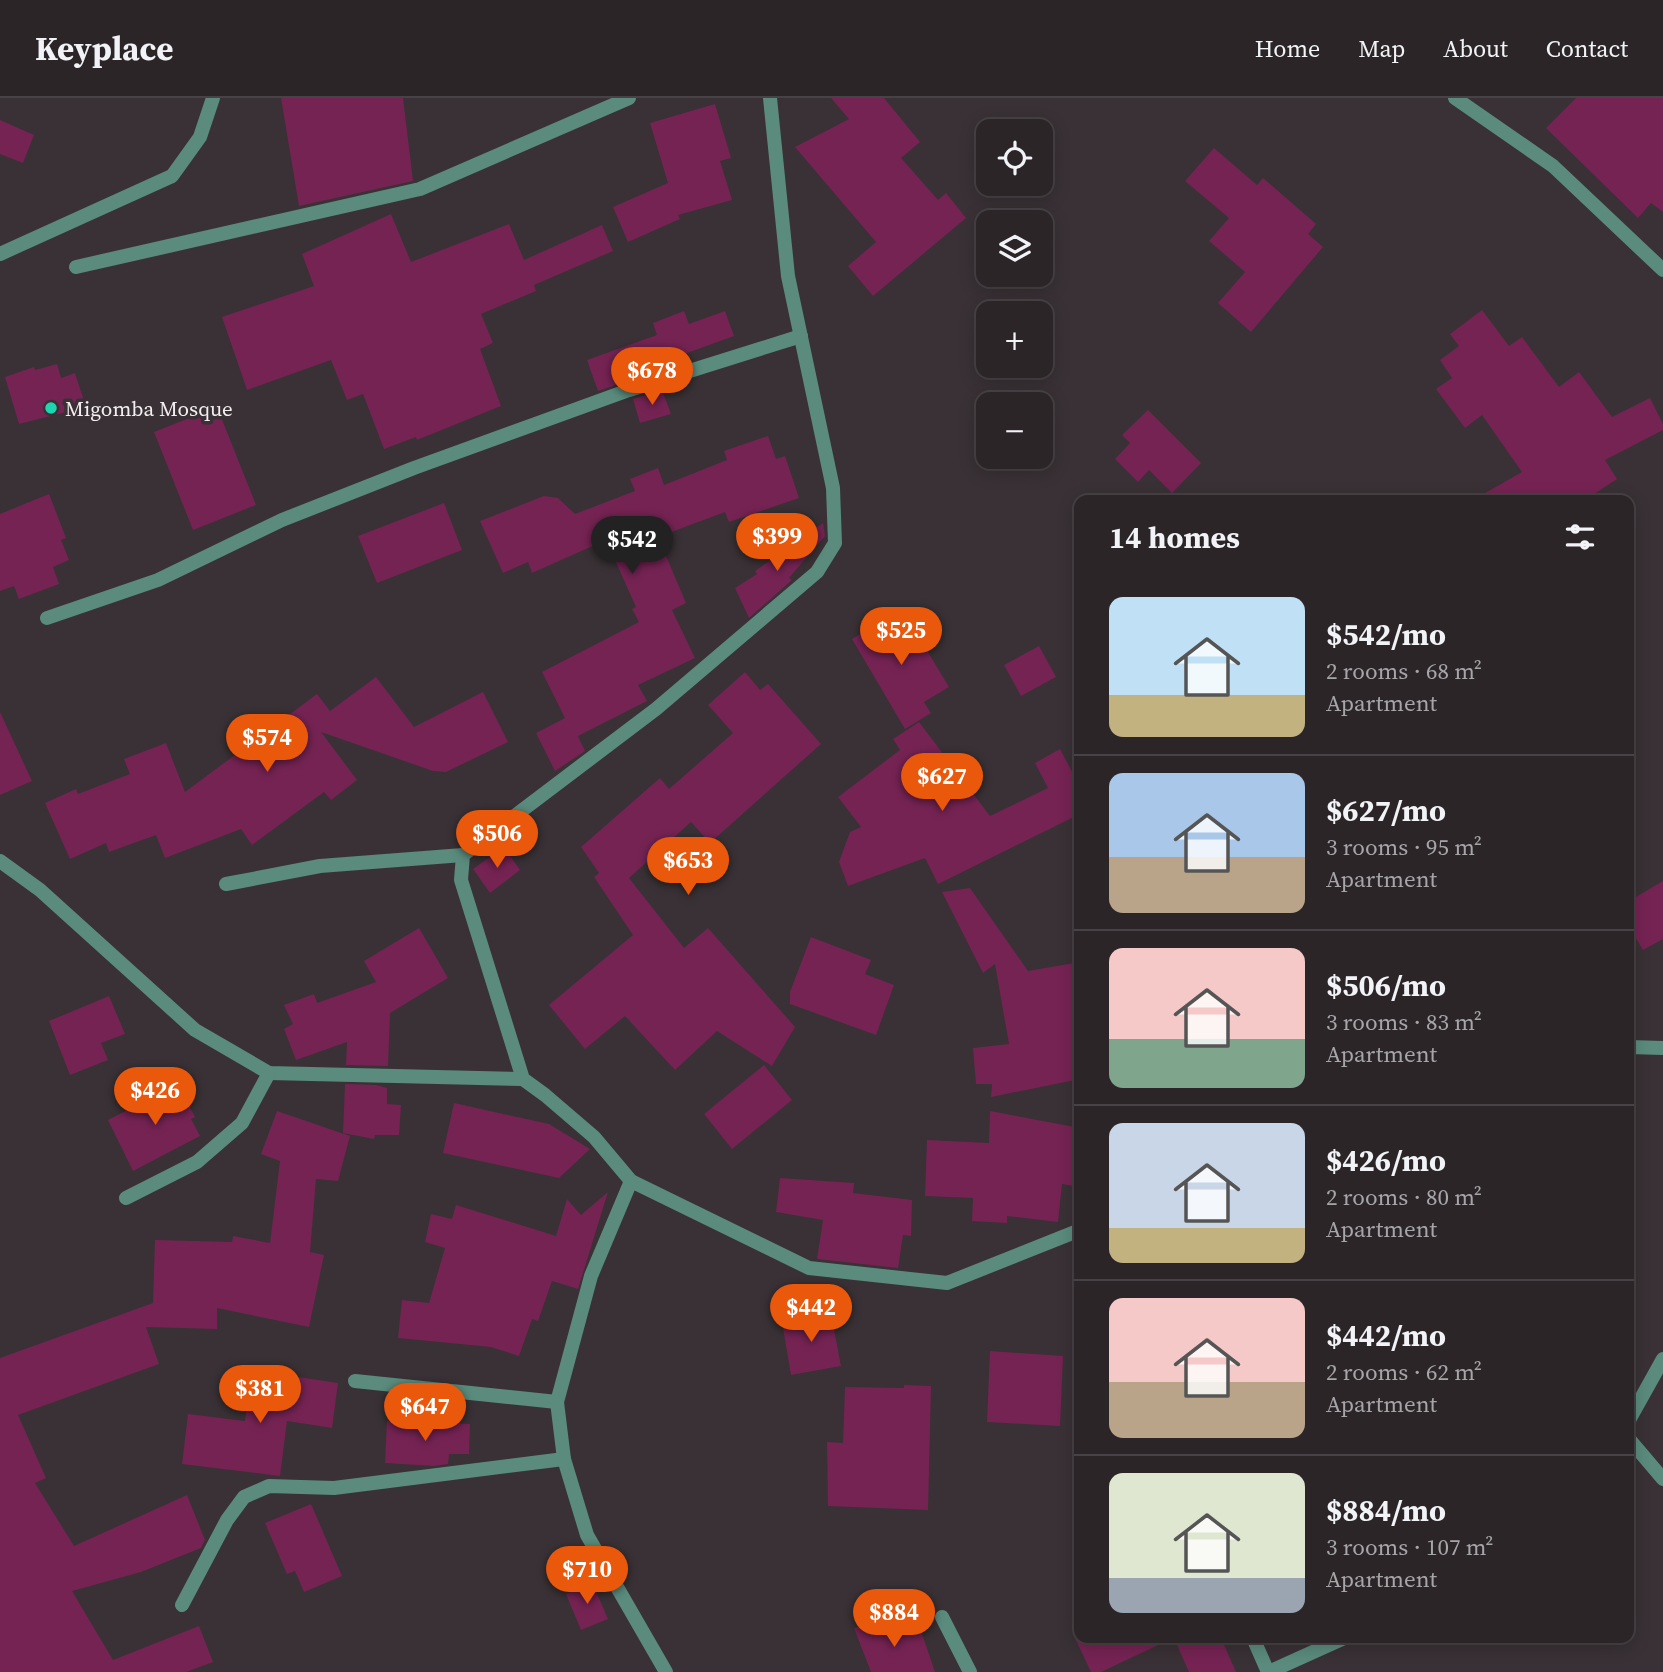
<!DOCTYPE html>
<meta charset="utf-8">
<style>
body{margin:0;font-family:"Source Serif 4",serif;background:#332d30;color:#f1f3f6;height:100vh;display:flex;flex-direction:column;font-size:26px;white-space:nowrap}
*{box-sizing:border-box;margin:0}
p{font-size:23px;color:#a6a5a8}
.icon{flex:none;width:38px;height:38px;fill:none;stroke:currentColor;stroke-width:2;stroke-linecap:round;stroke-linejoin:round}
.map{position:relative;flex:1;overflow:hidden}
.side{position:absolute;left:1074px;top:397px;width:560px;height:1148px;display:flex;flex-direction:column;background:#2b2528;border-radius:14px;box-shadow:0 4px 18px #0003,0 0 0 2px #474245}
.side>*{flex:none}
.controls{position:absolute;left:976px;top:21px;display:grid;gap:14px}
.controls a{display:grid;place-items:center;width:77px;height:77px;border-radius:14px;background:#2b2528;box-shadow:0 4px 18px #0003,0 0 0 2px #474245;font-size:35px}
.price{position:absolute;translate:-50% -60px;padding:0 16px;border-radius:24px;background:#ea580c;color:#fff;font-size:23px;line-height:46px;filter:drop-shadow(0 2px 4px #0008)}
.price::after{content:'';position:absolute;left:50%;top:42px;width:21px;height:16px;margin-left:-10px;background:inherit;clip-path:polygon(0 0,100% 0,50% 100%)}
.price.selected{background:#222;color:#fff}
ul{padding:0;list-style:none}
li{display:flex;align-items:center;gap:21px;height:175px;padding:0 35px}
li+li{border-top:2px solid #474245}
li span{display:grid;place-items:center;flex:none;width:196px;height:140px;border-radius:14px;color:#555}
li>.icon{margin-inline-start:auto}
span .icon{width:84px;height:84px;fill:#fffc;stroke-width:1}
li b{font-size:30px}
h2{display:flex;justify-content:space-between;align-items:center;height:84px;padding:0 35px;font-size:30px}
header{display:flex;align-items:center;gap:42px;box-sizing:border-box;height:98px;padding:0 35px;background:#2b2528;border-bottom:2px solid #474245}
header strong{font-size:33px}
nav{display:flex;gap:38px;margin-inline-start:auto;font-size:24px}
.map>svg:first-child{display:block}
.building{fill:#752353}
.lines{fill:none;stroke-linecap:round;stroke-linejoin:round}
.street{stroke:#5a8b7d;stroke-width:14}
.poi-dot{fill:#1dd5b1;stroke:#393135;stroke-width:2.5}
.labels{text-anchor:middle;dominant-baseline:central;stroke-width:7;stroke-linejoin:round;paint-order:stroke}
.poi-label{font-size:21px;fill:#f3eef0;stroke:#393135;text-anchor:start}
</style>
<header>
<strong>Keyplace</strong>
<nav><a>Home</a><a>Map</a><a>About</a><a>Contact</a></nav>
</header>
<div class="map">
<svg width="1663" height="1574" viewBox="0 0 1663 1574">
<rect width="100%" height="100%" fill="#393135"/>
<g class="building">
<path d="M281 0H403L413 83 299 108Z"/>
<path d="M831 0H884L920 44 901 60 938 102 946 95 966 120 873 198 848 168 876 144 795 49 849 21Z"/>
<path d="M1576 0H1663V114L1651 105 1638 120 1546 30Z"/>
<path d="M715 6 731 60 720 63 732 102 678 117 680 121 628 144 613 109 668 85 650 25Z"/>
<path d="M0 22 34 37 23 65 0 56Z"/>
<path d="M1214 50 1257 87 1263 80 1316 126 1308 136 1323 149 1251 234 1218 205 1245 174 1209 143 1229 120 1185 83Z"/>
<path d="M391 116 411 164 509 126 524 162 602 127 613 153 534 187 536 193 481 216 493 245 480 251 501 308 417 342 416 339 384 351 363 296 347 302 331 262 247 292 222 219 314 188 302 156Z"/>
<path d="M1482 212 1509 248 1522 239 1559 289 1579 274 1612 319 1650 300 1663 326V332L1605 362 1617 381 1585 402H1473L1522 374 1482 317 1465 330 1436 291 1452 280 1440 262 1459 248 1450 236Z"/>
<path d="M684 213 689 226 725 213 734 238 654 267 656 273 598 293 587 262 657 237 653 225Z"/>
<path d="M57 266 61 280 75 275 86 309 19 326 5 279 34 269 35 272Z"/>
<path d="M662 292 671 316 640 325 633 301Z"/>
<path d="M217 309 256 407 193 432 154 334Z"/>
<path d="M1148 312 1201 365 1172 395 1149 372 1138 384 1115 361 1130 345 1122 337Z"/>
<path d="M768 338 776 361 785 358 799 400 729 424 725 414 658 439 686 505 672 512 695 560 638 587 647 603 578 638 585 653 555 673 536 635 565 620 542 574 639 524 632 511 636 509 606 442 532 475 528 464 503 475 480 423 544 398 558 400 575 416 635 393 630 381 658 370 664 387 727 362 724 353Z"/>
<path d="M49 396 66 440 61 442 69 462 53 469 59 486 19 501 14 488 0 493V416Z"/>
<path d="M444 405 462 452 377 485 358 438Z"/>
<path d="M823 425 825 438 789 480 792 482 749 520 735 490 757 476 755 473Z"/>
<path d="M902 511 949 589 924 604 931 615 905 631 852 541Z"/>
<path d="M1039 548 1056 579 1021 598 1004 567Z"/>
<path d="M745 574 760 592 768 586 821 646 710 745 691 724 629 780 684 850 708 830 795 929 772 968 717 933 675 972 625 918 585 951 549 907 633 837 594 779 599 775 581 749 660 680 669 691 733 635 708 607Z"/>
<path d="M376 579 414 629 483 594 508 644 446 674 433 673 321 634 357 682 331 702 324 694 252 747 241 731 165 760 156 737 109 754 106 745 70 761 45 705 76 691 78 696 130 676 124 661 166 645 185 694 317 596 330 613Z"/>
<path d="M0 614 32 683 0 697Z"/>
<path d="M919 624 990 718 1048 690 1035 665 1060 651 1080 689V716L938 786 925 760 848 788 839 764 850 734 861 729 838 699 900 652 893 641Z"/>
<path d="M504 749 520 772 490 795 473 771Z"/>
<path d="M1663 783V841L1643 852 1629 829V803Z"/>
<path d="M970 790 1028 873 1080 864V981L991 999 992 986H976L973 950 1009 946 995 866 983 875 942 794Z"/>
<path d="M419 830 448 880 390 915 388 968 346 967 347 944 296 962 284 931 293 926 284 907 314 896 317 905 376 884 364 863Z"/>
<path d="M811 839 871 862 865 876 894 887 876 937 790 906V894Z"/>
<path d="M109 898 125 936 101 945 108 962 70 977 49 923Z"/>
<path d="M764 967 792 1002 732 1051 704 1016Z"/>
<path d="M178 986 195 1019 191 1021 200 1038 133 1073 108 1022Z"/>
<path d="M345 986 376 987 387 990V1006L401 1007 399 1037H375L374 1041 343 1035Z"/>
<path d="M454 1005 549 1026 590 1051 559 1080 443 1055Z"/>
<path d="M277 1013 350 1038 338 1083 316 1081 310 1154 324 1157 309 1229 217 1210V1231L146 1229 159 1266 18 1317 46 1380 35 1385 74 1448 187 1397 205 1442 201 1450 141 1474 72 1493 113 1562 199 1528 213 1564 186 1574H0V1260L153 1205 155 1142 232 1144 233 1138 270 1145 280 1063 261 1056Z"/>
<path d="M990 1013 1080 1030V1089L1062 1086 1058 1124 1007 1118V1125L972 1123 973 1100 925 1098 927 1042 989 1045Z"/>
<path d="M780 1080 854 1085 853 1095 912 1102 911 1138 903 1137 898 1170 817 1161 823 1122 776 1114Z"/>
<path d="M608 1094 578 1191 552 1183 538 1223 532 1221 519 1258 491 1249 398 1240 402 1202 429 1205 445 1150 425 1144 431 1116 452 1121 456 1107 556 1138 567 1101 581 1117Z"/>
<path d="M831 1216 841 1268 791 1277 782 1224Z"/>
<path d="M990 1253 1063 1258 1060 1328 987 1324Z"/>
<path d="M252 1272 338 1285 332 1330 287 1323 280 1378 182 1366 188 1316 245 1323Z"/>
<path d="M904 1287 931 1288 928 1412 828 1408 827 1344 843 1345 845 1289 904 1290Z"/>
<path d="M387 1323 470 1326 469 1356H449L448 1366 434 1368 385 1365Z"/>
<path d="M311 1406 342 1478 304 1494 295 1473 287 1476 265 1425Z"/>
<path d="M592 1484 608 1521 581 1532 566 1496Z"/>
<path d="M881 1521 883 1525 894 1522 899 1537 920 1530 935 1574H871L854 1530Z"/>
<path d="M1075 1540H1173L1101 1574H1091Z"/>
<path d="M1174 1540H1221L1236 1574H1189Z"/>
</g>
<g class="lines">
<g class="street">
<path d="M770 0 788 178 833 390 835 445 817 474 656 611 463 757 461 782 523 981 545 997 594 1039 631 1083 809 1170 947 1185 1080 1132"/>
<path d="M1455 0 1553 68 1663 172"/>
<path d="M0 156 172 78 200 39 213 0"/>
<path d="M76 169 420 91 629 0"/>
<path d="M47 520 158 482 282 422 414 370 629 292 801 238"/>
<path d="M0 763 40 792 195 932 269 975 523 981"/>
<path d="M226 786 320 768 463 757"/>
<path d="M1629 949 1663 950"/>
<path d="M631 1083 591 1178 557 1304 564 1361 587 1437 666 1574"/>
<path d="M126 1100 197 1064 242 1025 269 975"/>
<path d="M355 1283 557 1304"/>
<path d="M1629 1322 1663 1261"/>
<path d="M1629 1341 1663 1381"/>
<path d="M182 1507 227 1422 244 1399 269 1388 334 1390 564 1361"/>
<path d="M942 1519 970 1574"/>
<path d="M1253 1540 1268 1574"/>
<path d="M1269 1574 1344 1540"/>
</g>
</g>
<circle class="poi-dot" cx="51" cy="310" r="7"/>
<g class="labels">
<g class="poi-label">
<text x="65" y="310">Migomba Mosque</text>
</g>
</g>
</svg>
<div class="controls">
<a><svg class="icon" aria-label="locate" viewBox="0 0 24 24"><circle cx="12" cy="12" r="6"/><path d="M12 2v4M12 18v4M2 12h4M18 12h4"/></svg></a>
<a><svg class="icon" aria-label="layers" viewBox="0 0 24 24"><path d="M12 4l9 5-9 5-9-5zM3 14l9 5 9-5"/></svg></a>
<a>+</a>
<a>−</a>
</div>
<b class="price" style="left:652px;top:309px">$678</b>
<b class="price" style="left:777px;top:475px">$399</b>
<b class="price selected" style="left:632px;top:478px">$542</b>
<b class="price" style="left:901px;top:569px">$525</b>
<b class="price" style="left:267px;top:676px">$574</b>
<b class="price" style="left:942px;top:715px">$627</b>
<b class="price" style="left:497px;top:772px">$506</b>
<b class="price" style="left:688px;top:799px">$653</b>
<b class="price" style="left:155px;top:1029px">$426</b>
<b class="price" style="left:811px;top:1246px">$442</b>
<b class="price" style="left:260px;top:1327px">$381</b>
<b class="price" style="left:425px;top:1345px">$647</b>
<b class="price" style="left:587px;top:1508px">$710</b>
<b class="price" style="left:894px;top:1551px">$884</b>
<section class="side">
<h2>14 homes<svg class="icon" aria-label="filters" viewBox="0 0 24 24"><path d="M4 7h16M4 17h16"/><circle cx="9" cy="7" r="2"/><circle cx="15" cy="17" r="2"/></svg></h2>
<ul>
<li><span style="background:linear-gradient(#bfe0f5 70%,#c2b280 0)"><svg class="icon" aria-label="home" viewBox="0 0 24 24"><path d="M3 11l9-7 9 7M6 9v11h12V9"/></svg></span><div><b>$542/mo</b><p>2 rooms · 68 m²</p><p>Apartment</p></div></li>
<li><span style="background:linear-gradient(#a9c7e8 60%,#b9a48a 0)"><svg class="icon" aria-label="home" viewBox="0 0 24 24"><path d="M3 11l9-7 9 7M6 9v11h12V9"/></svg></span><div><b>$627/mo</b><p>3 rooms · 95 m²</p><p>Apartment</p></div></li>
<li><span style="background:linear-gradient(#f6c9c9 65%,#7fa58c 0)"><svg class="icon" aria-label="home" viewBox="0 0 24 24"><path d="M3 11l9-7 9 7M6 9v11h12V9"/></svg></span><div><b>$506/mo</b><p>3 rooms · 83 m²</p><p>Apartment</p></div></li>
<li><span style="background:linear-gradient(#c9d6e8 75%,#c2b280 0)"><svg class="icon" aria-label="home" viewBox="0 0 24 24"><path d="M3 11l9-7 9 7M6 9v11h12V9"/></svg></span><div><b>$426/mo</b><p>2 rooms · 80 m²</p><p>Apartment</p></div></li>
<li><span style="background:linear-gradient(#f6c9c9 60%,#b9a48a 0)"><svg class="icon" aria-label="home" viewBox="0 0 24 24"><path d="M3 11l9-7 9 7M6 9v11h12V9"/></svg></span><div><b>$442/mo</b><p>2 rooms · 62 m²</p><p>Apartment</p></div></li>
<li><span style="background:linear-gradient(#dfe7d0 75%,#9aa5b1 0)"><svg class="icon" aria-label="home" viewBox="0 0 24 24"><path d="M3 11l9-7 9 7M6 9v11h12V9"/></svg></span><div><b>$884/mo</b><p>3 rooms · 107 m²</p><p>Apartment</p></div></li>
</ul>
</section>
</div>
